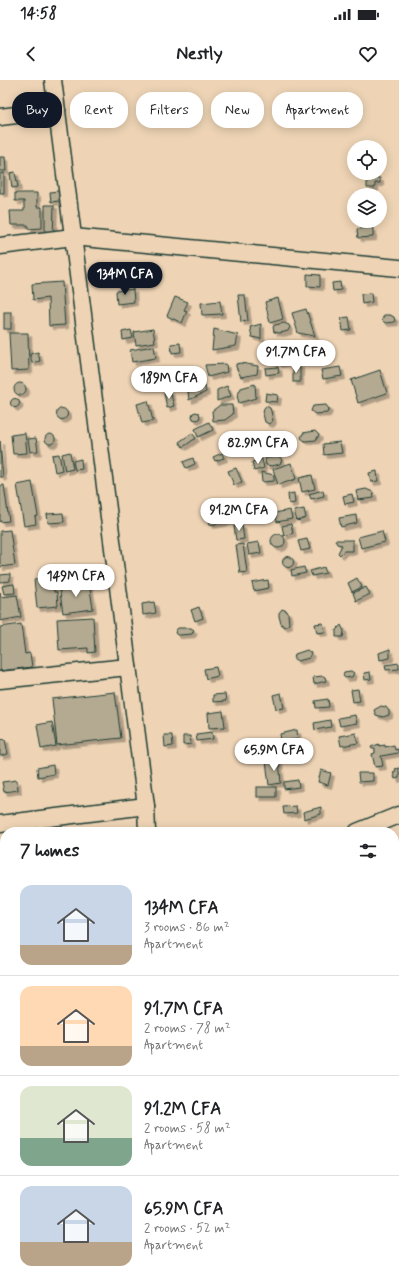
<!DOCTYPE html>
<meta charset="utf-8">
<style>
body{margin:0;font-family:Mynerve,sans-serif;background:#f6f6f6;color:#202124;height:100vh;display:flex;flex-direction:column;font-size:15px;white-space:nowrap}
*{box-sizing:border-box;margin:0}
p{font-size:13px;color:#757577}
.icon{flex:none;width:22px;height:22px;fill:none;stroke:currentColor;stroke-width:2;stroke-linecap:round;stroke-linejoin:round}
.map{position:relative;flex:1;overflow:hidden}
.panel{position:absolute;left:0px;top:747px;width:399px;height:456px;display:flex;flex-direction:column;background:#fff;border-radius:16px 16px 0 0;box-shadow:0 2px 10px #0003}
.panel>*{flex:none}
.banner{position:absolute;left:12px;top:12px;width:375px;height:36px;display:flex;gap:8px}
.tools{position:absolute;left:347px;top:60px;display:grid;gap:8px}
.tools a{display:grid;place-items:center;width:40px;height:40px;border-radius:50%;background:#fff;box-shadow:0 2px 10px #0003;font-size:20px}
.price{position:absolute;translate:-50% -34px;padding:0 9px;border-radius:14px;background:#fff;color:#222;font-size:13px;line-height:26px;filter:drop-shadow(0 1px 2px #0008)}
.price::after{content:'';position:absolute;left:50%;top:24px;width:12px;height:9px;margin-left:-6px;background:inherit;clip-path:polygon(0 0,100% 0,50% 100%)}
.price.selected{background:#111827;color:#fff}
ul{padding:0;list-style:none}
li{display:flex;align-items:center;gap:12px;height:100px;padding:0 20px}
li+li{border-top:1px solid #e0e0e0}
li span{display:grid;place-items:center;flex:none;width:112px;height:80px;border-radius:12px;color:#555}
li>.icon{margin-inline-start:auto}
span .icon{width:48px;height:48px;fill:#fffc;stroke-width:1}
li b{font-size:17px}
h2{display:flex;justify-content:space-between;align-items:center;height:48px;padding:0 20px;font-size:17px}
.tag{padding:0 14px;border-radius:16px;background:#fff;box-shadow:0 2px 10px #0003;font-size:14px;line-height:36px}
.tag.selected{background:#111827;color:#fff}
.status{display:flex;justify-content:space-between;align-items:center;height:28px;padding:0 20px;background:#fff;direction:ltr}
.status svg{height:11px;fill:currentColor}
header{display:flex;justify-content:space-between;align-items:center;height:52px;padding:0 20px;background:#fff;font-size:18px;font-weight:700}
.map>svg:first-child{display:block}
.building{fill:#b4aa91;stroke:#1f3d34;filter:url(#shadow)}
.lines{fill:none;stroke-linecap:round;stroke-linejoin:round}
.minor-casing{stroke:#1f3d34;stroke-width:19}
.minor{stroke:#eed4b5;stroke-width:16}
</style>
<div class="status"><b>14:58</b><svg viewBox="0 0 49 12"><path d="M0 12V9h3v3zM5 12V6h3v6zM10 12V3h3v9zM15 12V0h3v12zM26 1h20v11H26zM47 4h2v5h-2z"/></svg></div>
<header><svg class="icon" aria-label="back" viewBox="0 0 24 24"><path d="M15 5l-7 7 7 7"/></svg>Nestly<svg class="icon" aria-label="heart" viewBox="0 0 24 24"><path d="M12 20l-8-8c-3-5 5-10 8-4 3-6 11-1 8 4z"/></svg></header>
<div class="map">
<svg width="399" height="1203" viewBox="0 0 399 1203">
<defs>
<filter id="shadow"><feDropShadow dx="3.5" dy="3.5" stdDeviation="0" flood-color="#0004"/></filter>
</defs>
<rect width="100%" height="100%" fill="#eed4b5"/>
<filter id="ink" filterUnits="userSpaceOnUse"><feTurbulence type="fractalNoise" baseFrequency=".025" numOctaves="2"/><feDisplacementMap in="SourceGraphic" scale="8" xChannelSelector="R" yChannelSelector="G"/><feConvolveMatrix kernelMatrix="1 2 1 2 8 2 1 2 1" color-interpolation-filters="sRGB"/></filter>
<g filter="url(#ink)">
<g class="building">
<path d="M0 77H5L6 91H0Z"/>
<path d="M15 92 18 107 12 108 10 93Z"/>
<rect x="0" y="93" width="4" height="20"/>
<path d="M367 94H374V98H380V103H375V108H367Z"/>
<path d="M66 110 67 120 51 122 50 112Z"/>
<path d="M15 113H37V127H42V148L28 149V145H11L10 131H24V121H15Z"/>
<path d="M45 125H54L53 156H45Z"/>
<path d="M373 148V157L358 158 357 149Z"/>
<path d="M307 194 320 195V207L307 206Z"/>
<path d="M62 202 65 245 49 246 48 218 33 220 32 204Z"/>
<path d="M340 202 341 210 333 211 332 203Z"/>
<path d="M133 209 134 222 117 224 116 211Z"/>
<path d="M371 213 372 222 362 224 361 214Z"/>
<path d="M238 215H245L248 241 241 242Z"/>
<path d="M175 217 188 222 184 230 187 231 182 243 167 236Z"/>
<path d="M278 218 283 239 270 243 265 222Z"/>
<path d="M220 221 222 234 202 235 201 223Z"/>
<path d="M306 229 315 256 298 253 292 233Z"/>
<rect x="4" y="232" width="7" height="17"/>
<path d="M384 235H390L394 237 395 242 385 243 382 240Z"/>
<path d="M349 237 351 250 343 251 341 238Z"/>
<path d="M284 243 289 245 290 247 288 251 280 253 274 252 273 247 275 245Z"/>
<path d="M261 244V259L252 257 250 247Z"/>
<path d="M153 249 155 262 136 265 134 252Z"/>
<path d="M214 249 238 255 236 266 212 270Z"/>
<path d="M131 250 133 258 123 260 122 252Z"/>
<path d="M9 253H28L29 290 11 291Z"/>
<path d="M180 263 181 272 172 273 171 264Z"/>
<path d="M154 266 156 278 132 282 130 270Z"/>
<path d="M265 266H272L273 274 265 275Z"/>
<path d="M38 272 40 281 32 283 30 274Z"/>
<path d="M289 273 290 282 278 284 277 275Z"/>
<path d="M241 283 258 286 257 294 241 297 236 287V284Z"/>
<path d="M226 284 227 292 208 297 205 285Z"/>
<rect x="293" y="285" width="7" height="17"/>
<path d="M278 287 279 293 266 295 265 288Z"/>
<path d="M340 287 342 296 323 299 321 290Z"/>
<path d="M380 290 387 313 358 323 351 300Z"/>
<circle cx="20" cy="309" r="6"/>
<path d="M255 304 256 318 239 323 237 316 241 308Z"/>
<path d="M205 306 206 312 189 320 188 312Z"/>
<path d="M227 306 231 316 217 321V310Z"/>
<path d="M170 311 174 326 167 328 164 313Z"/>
<path d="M266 313 278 315 277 322 265 321Z"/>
<circle cx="15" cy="323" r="4.5"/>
<path d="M148 321 153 341 142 343 137 324Z"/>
<path d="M220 325H232L233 334 225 340 213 341 212 331Z"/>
<path d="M326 325 329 329 327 333 315 334 311 331 313 326Z"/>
<path d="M266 326 270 328 271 331 273 340 271 343 269 344 265 342 263 334 264 328Z"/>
<circle cx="62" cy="334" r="5.5"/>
<circle cx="196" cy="336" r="4"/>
<path d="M209 342 213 350 198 357 195 349Z"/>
<path d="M315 351 319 355 316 360 305 361 301 358 303 353Z"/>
<path d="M25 353 27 373 13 374 11 355Z"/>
<path d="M192 353 196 358 183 367 179 362Z"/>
<circle cx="50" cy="359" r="5"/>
<path d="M36 358 38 371 30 372 28 359Z"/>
<path d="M0 361 3 397H0Z"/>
<path d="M340 362 342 373 324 375 323 364Z"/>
<path d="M243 363 246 369 240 373 236 366Z"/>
<path d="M70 372 73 389 65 391 62 374Z"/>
<path d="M222 373 224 378 215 381 213 377Z"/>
<path d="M59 374 62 390 55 392 52 375Z"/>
<path d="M279 376 282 380 280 384 272 386 266 385 265 380 266 378Z"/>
<path d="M193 378 195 384 186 388 183 382Z"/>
<path d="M81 379 82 389 75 390 73 381Z"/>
<path d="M262 379 264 388 254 391 252 382Z"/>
<path d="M291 383 296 399 278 405 273 389Z"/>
<path d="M236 388 242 402 234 405 228 391Z"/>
<path d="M377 391 378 401 371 402 369 393Z"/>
<path d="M261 392 274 395V401L262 402Z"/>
<path d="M312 395 315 409 302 412 299 398Z"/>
<path d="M32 402 38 436 35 437 36 444 24 446 17 405Z"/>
<path d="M4 405 9 441 0 442V406Z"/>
<path d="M366 409 373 412 374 418 358 420 356 411Z"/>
<path d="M323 410 324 416 311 419 309 414Z"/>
<path d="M294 413 295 423 289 424 288 414Z"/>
<path d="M352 414 354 422 345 424 343 416Z"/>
<path d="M220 423 223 435 229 434 227 427 233 426 236 440 210 445 206 426Z"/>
<path d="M249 426 251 435 239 438 237 429Z"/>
<path d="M304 429 306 438 297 441 294 431Z"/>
<path d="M290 430 292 439 277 442 275 433Z"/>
<path d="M63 433 64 442 48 443 47 434Z"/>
<path d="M356 435 357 443 341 447 339 438Z"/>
<path d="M291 444 293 453 284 456 282 446Z"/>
<path d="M242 445 244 459 236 460 234 446Z"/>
<path d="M10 450 15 485 0 487V451Z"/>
<path d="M382 451 385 462 361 468 358 457Z"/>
<circle cx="278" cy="461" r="7"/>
<path d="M307 459 310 469 301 471 298 461Z"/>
<path d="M335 460H353V471H344L340 475 338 473 342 465 337 464Z"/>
<path d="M259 462 261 473 249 475 247 464Z"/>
<path d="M243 464 247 492 240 493 236 465Z"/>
<circle cx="288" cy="482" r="5.5"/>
<path d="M304 487 306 493 292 496 291 490Z"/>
<path d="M324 487 326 493 312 496 310 491Z"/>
<path d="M10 494V501L0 502V495Z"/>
<path d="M53 497 54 512H57L58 526 37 528 34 499Z"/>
<path d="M357 498 362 507 352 512 348 503Z"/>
<path d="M268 500 269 508 254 511 252 503Z"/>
<path d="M89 502 93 529 63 533 59 506Z"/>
<path d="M14 504 15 513 4 514 2 506Z"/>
<path d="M366 507 370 514 356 521 353 513Z"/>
<path d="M0 512 1 517 17 515 21 537 0 541Z"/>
<path d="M154 522 156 533 143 535 142 524Z"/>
<path d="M199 527 203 538 195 541 191 530Z"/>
<path d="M282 529 287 531 288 534 289 544 285 547 281 544 279 536V533Z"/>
<path d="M93 537 95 572 88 573V568L59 570 57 539Z"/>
<path d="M323 543 325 552 317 553 315 544Z"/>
<path d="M21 544 25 574 30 573 32 587 0 591V547Z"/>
<path d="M341 545 344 551 343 557H336V550Z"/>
<path d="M178 548H191L194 550 192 554 180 555H177L175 553 176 550Z"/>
<path d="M390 569V578L380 580 379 573Z"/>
<path d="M307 570 311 573 309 578 298 581 294 579 295 574Z"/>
<path d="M399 583V589L386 590 385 585Z"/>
<path d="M216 587 218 596 206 599 204 589Z"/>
<path d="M351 591 354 593 352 597 345 598 343 596 344 592Z"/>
<path d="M370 592 371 599 365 600 364 593Z"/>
<path d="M323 596 325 597 326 601 314 604 313 597Z"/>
<path d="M358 609 360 621 353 622 351 610Z"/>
<path d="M115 612 121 658 57 665 52 619Z"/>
<path d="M281 613 284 628 276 629 273 615Z"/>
<path d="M225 614 226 621 213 622V615Z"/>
<path d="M328 619 329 627 316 628 315 621Z"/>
<path d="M381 626 386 627 389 631V635L383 637 376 635 374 630Z"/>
<path d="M223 631 225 647 209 648 208 633Z"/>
<path d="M355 635 357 643 340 646 338 638Z"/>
<path d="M330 640 331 647 315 650 314 643Z"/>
<path d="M52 642 56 666 41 669 37 645Z"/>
<path d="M297 650 298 659 281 662 280 654Z"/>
<path d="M212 652 213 659 197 661 196 654Z"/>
<path d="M356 653 358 663 341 666 339 656Z"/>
<path d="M164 655H172L173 666 165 667Z"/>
<path d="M183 656H190L191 664 183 665Z"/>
<path d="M5 659 8 674 0 676V660Z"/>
<path d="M379 664V666L385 665V667L394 665 395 670 398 669V673L381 676 383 686 375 687 372 674 375 673V669H372L371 667Z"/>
<path d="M279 680 281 703 269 705 266 681Z"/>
<path d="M53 685 54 694 38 697 37 688Z"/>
<path d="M399 688V698L395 699 393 692 396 691 395 689Z"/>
<path d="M321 690 331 693 328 705 318 702Z"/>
<path d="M358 693H373V701L359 702Z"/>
<path d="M17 700 18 710 4 712 2 702Z"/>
<path d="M298 700 299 707 284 709V702Z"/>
<rect x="257" y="707" width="19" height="10"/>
<path d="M296 726 297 733 284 734 283 727Z"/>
<path d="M321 727V734L304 739 303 732Z"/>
<path d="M5 770V816H0V771Z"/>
<path d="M5 818V828L0 829V819Z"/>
<path d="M394 898H397L399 914V929H394Z"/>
<rect x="394" y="934" width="5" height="17"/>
<path d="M5 996V1008H0V997Z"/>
<path d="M0 1077H5V1147L0 1148Z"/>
<path d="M395 1086H399V1106H396Z"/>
<path d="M177 1198H187L188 1203H178Z"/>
<path d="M269 1198H287V1203H270Z"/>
</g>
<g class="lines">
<g class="minor-casing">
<g id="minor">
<path d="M53 0 146 726 147 752"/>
<path d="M0 37 57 30"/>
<path d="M0 166 73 157 399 188"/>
<path d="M0 600 128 587"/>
<path d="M0 744 146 726"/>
<path d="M357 752 399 735"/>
<path d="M0 889 5 887"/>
<path d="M394 1039H399"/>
<path d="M0 1064H5"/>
<path d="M316 1198V1203"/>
</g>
</g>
<use href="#minor" class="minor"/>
</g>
</g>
</svg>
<div class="tools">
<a><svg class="icon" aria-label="locate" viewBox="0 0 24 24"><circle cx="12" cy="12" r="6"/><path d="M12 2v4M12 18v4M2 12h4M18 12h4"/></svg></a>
<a><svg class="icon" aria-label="layers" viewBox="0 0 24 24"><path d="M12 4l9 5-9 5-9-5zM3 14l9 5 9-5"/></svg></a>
</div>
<b class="price selected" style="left:125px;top:216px">134M CFA</b>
<b class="price" style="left:296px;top:294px">91.7M CFA</b>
<b class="price" style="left:169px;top:320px">189M CFA</b>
<b class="price" style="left:258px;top:385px">82.9M CFA</b>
<b class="price" style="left:239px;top:452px">91.2M CFA</b>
<b class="price" style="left:76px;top:518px">149M CFA</b>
<b class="price" style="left:274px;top:692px">65.9M CFA</b>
<div class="banner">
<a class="tag selected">Buy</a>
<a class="tag">Rent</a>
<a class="tag">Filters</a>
<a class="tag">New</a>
<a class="tag">Apartment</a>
</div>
<section class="panel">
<h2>7 homes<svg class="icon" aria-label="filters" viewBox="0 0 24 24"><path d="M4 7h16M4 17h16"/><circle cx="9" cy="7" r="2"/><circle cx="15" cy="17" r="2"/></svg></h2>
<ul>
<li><span style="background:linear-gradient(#c9d6e8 75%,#b9a48a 0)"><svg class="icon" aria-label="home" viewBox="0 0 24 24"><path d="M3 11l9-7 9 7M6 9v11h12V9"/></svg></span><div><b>134M CFA</b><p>3 rooms · 86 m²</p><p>Apartment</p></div></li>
<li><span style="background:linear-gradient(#ffd9b3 75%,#b9a48a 0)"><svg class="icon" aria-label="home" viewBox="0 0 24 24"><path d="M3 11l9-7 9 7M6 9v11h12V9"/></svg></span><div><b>91.7M CFA</b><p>2 rooms · 78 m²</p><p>Apartment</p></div></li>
<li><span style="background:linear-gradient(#dfe7d0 65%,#7fa58c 0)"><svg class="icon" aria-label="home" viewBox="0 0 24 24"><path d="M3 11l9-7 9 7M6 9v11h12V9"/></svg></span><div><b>91.2M CFA</b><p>2 rooms · 58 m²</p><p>Apartment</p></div></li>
<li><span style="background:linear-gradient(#c9d6e8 70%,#b9a48a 0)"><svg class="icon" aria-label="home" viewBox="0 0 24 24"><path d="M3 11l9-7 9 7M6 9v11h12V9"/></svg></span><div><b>65.9M CFA</b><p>2 rooms · 52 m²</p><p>Apartment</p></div></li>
</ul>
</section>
</div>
